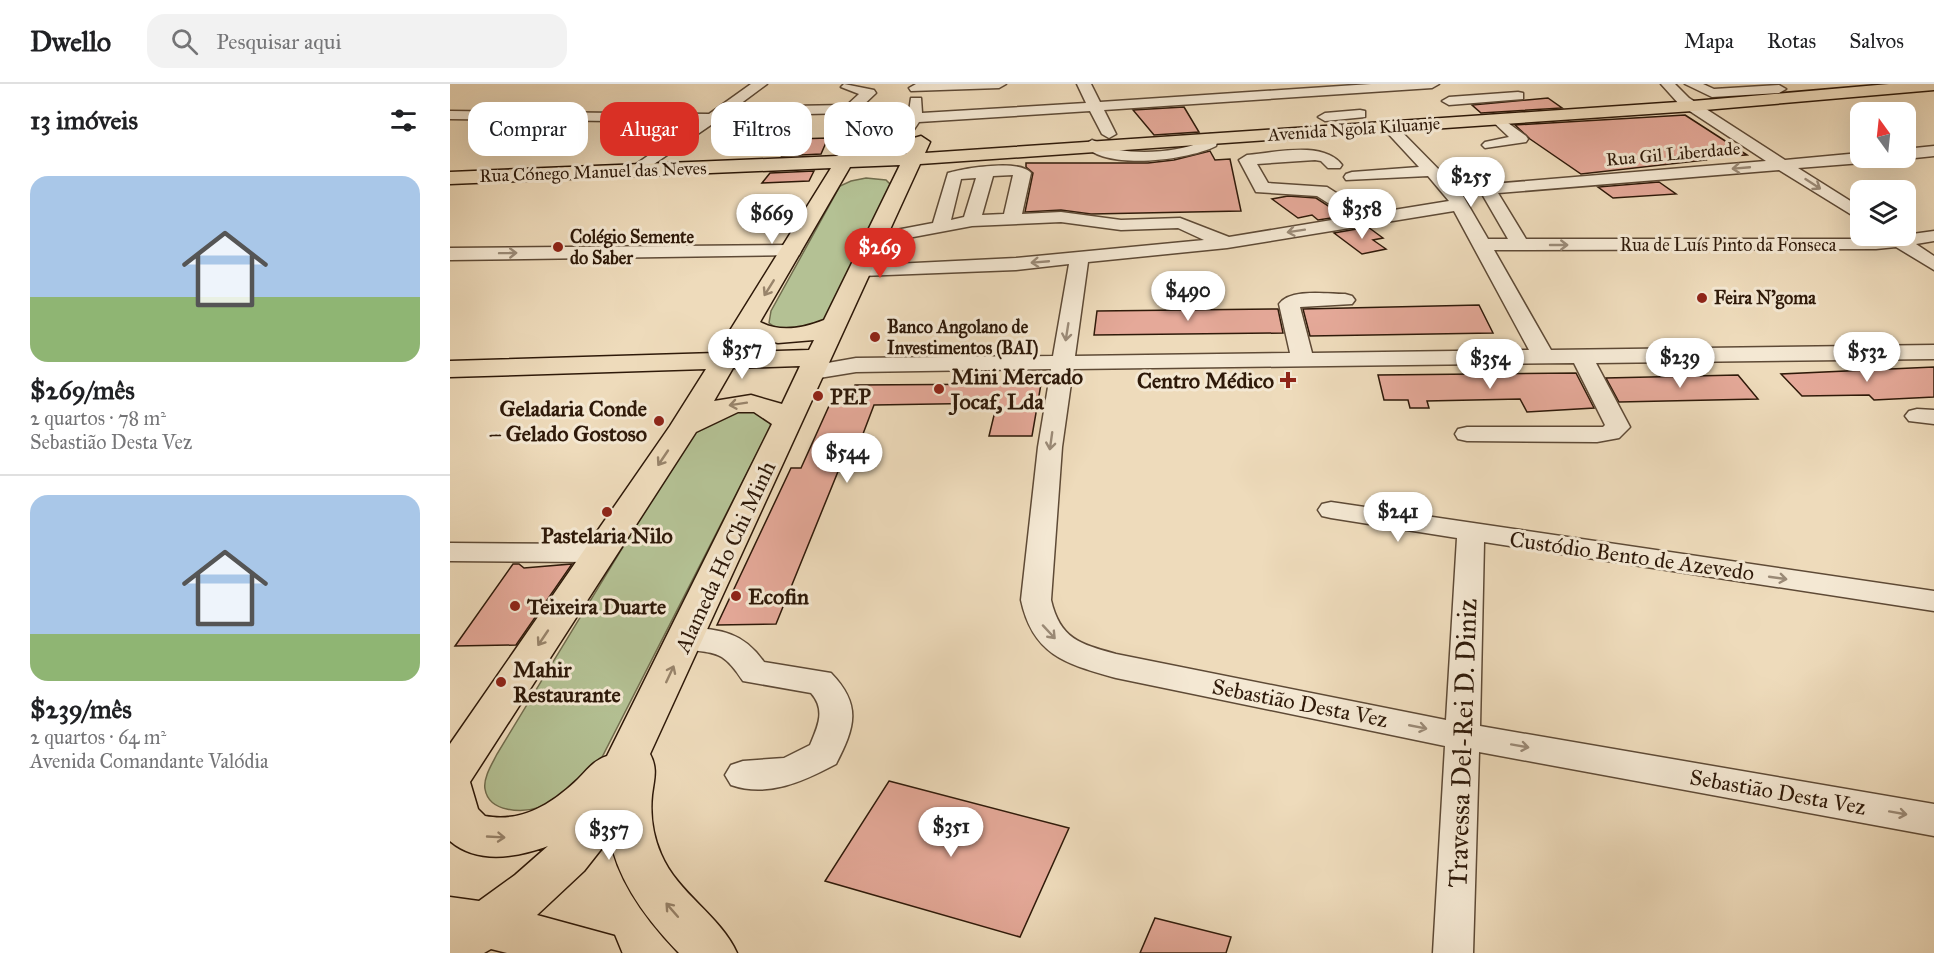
<!DOCTYPE html>
<html lang="pt">
<meta charset="utf-8">
<style>
body{margin:0;font-family:"IM FELL Great Primer",serif;background:#f2f2f2;color:#202124;height:100vh;display:flex;flex-direction:column;font-size:22px;white-space:nowrap}
*{box-sizing:border-box;margin:0}
p{font-size:20px;color:#757577}
.icon{flex:none;width:33px;height:33px;fill:none;stroke:currentColor;stroke-width:2;stroke-linecap:round;stroke-linejoin:round}
.map{position:relative;flex:1;overflow:hidden}
.panel{display:flex;flex-direction:column;background:#fff;width:450px}
.panel>*{flex:none}
.guide{position:absolute;left:18px;top:18px;width:570px;height:54px;display:flex;gap:12px}
.needle{width:39px;rotate:345deg}
.tools{position:absolute;left:1400px;top:18px;display:grid;gap:12px}
.tools a{display:grid;place-items:center;width:66px;height:66px;border-radius:12px;background:#fff;box-shadow:0 6px 24px #0002;font-size:30px}
.price{position:absolute;translate:-50% -51px;padding:0 14px;border-radius:21px;background:#fff;color:#222;font-size:20px;line-height:39px;filter:drop-shadow(0 2px 3px #0008)}
.price::after{content:'';position:absolute;left:50%;top:36px;width:18px;height:14px;margin-left:-9px;background:inherit;clip-path:polygon(0 0,100% 0,50% 100%)}
.price.active{background:#d93025;color:#fff}
ul{padding:0;list-style:none}
li{display:grid;align-content:center;gap:12px;height:318px;padding:0 30px}
li+li{border-top:2px solid #e0e0e0}
li span{display:grid;place-items:center;height:186px;border-radius:18px;color:#555}
li>.icon{margin-inline-start:auto}
span .icon{width:108px;height:108px;fill:#fffc;stroke-width:1}
li b{font-size:26px}
h2{display:flex;justify-content:space-between;align-items:center;height:72px;padding:0 30px;font-size:26px}
.tag{padding:0 21px;border-radius:18px;background:#fff;box-shadow:0 6px 24px #0002;font-size:21px;line-height:54px}
.tag.active{background:#d93025;color:#fff}
header{display:flex;align-items:center;gap:36px;box-sizing:border-box;height:84px;padding:0 30px;background:#fff;border-bottom:2px solid #e0e0e0}
header strong{font-size:28px}
nav{display:flex;gap:33px;margin-inline-start:auto;font-size:21px}
.search{width:420px;height:54px;background:#f2f2f2;display:flex;align-items:center;gap:15px;box-sizing:border-box;padding:0 21px;border-radius:18px;color:#757577;font-size:22px}
main{display:flex;flex:1;min-height:0}
.map>svg:first-child{display:block}
.green{fill:#b4c194;stroke:#716d4e;stroke-width:1.5}
.building{fill:#e5a999;stroke:#2e1909;stroke-width:1.5}
.lines{fill:none;stroke-linecap:round;stroke-linejoin:round}
.minor-casing{stroke:#5e4a36;stroke-width:3}
.major-casing{stroke:#2e1909;stroke-width:3}
.minor{fill:#f4e8d3;fill-rule:evenodd}
.major{fill:#eedbbb;fill-rule:evenodd}
.oneway{stroke:#9b8b78}
.oneway2{stroke:#98846b}
.poi-dot{fill:#8f2418;stroke:#f4e8d3;stroke-width:2}
.labels{text-anchor:middle;dominant-baseline:central;stroke-width:6;stroke-linejoin:round;paint-order:stroke}
.far-street-label{font-size:18px;fill:#2e1909;stroke:#f4e8d3}
.far-poi-label{font-size:18px;font-weight:bold;fill:#2e1909;stroke:#f4e8d3;text-anchor:start}
.poi-label{font-size:22px;font-weight:bold;fill:#2e1909;stroke:#f4e8d3;text-anchor:start}
.street-label{font-size:22px;fill:#2e1909;stroke:#f4e8d3}
.near-street-label{font-size:27px;fill:#2e1909;stroke:#f4e8d3}
</style>
<header>
<strong>Dwello</strong>
<div class="search"><svg class="icon" aria-label="search" viewBox="0 0 24 24"><circle cx="10" cy="10" r="6"/><path d="M15 15l6 6"/></svg>Pesquisar aqui</div>
<nav><a>Mapa</a><a>Rotas</a><a>Salvos</a></nav>
</header>
<main>
<section class="panel">
<h2>13 imóveis<svg class="icon" aria-label="filters" viewBox="0 0 24 24"><path d="M4 7h16M4 17h16"/><circle cx="9" cy="7" r="2"/><circle cx="15" cy="17" r="2"/></svg></h2>
<ul>
<li><span style="background:linear-gradient(#a9c7e8 65%,#8fb573 0)"><svg class="icon" aria-label="home" viewBox="0 0 24 24"><path d="M3 11l9-7 9 7M6 9v11h12V9"/></svg></span><div><b>$269/mês</b><p>2 quartos · 78 m²</p><p>Sebastião Desta Vez</p></div></li>
<li><span style="background:linear-gradient(#a9c7e8 75%,#8fb573 0)"><svg class="icon" aria-label="home" viewBox="0 0 24 24"><path d="M3 11l9-7 9 7M6 9v11h12V9"/></svg></span><div><b>$239/mês</b><p>2 quartos · 64 m²</p><p>Avenida Comandante Valódia</p></div></li>
</ul>
</section>
<div class="map">
<svg width="1484" height="869" viewBox="0 0 1484 869">
<rect width="100%" height="100%" fill="#eedbbb"/>
<filter id="stains"><feTurbulence type="fractalNoise" baseFrequency=".00333" numOctaves="4"/><feColorMatrix values="0 0 0 0 .2 0 0 0 0 .09 0 0 0 0 .02 0 0 0 .5 -.17"/></filter>
<radialGradient id="worn" r=".72"><stop offset=".6" stop-color="#630" stop-opacity="0"/><stop offset="1" stop-color="#630" stop-opacity=".3"/></radialGradient>
<g class="green">
<path d="M416 94 436 96 442 102 382 233C365 243 336 253 319 239L321 227 390 102 401 97Z"/>
<path d="M275 327C293 327 314 322 321 342L145 687C131 702 111 716 91 723 73 729 39 729 35 705 33 694 42 680 47 670L246 343Z"/>
</g>
<g class="building">
<path d="M1098 14 1112 24 1031 29 1022 21Z"/>
<path d="M734 23 749 48 704 51 683 26Z"/>
<path d="M1235 31 1297 71 1254 74 1256 76 1131 90 1080 55 1065 41Z"/>
<path d="M378 54 371 70 332 72 345 55Z"/>
<path d="M760 67 765 76 780 75 791 127 641 130 611 126 575 128 583 89 576 83V79H698L724 76Z"/>
<path d="M364 87 359 97 312 99 320 89Z"/>
<path d="M1209 98 1226 110 1163 114 1148 103Z"/>
<path d="M838 112 866 114 894 132 868 136 862 131 848 134 822 115Z"/>
<path d="M918 143 933 154 923 156 936 165 912 170 884 149Z"/>
<path d="M1029 221 1043 249 860 252 853 225Z"/>
<path d="M828 225 833 249 644 251 647 227Z"/>
<path d="M1484 283V313L1424 316 1419 311 1352 312 1331 290Z"/>
<path d="M1126 289 1144 324 1077 328 1070 315 977 317 979 324H960L958 316H934L928 291Z"/>
<path d="M1288 291 1308 315 1169 318 1156 294Z"/>
<path d="M591 300 582 352H539L547 319 424 321 408 363H398L326 540 267 541 341 384H351L379 322 396 321 405 301Z"/>
<path d="M63 480H69L74 484 122 480 66 561 5 562Z"/>
<path d="M439 697 619 744 570 853 375 797Z"/>
<path d="M705 834 781 853 776 869H690Z"/>
</g>
<g class="lines">
<g class="minor-casing">
<g id="minor">
<path d="M301 0H317L286 23 397 21 409 10 391 3 394 0 424 6 426 9 406 28 401 29 274 32 188 91 182 89 180 86 182 83 246 38 0 35V27L259 30Z"/>
<path d="M466 0H556L549 4 461 7 459 4Z"/>
<path d="M627 0H641L650 18 921 0H989L982 4 654 26 666 50 659 54 652 50 640 27 469 38 455 59 450 60 443 56 458 34 461 14H471L472 29 636 19Z"/>
<path d="M1211 0H1225L1239 14 1335 76 1410 69V74H1419L1412 79 1348 84 1410 123V136L1329 86 1048 109 1076 155H1426L1484 147V157L1466 160 1484 172V186L1446 163 1426 165 1044 166 1101 266 1484 261V275L1146 279 1180 343 1169 354 1147 358 1017 357 1008 355 1005 350 1008 345 1017 343H1153L1155 341 1124 279 623 285 612 363 601 516C610 555 630 560 666 570L996 636 1007 454 881 434 872 432 868 426 872 420 881 418 1484 507V527L1034 458 1030 642 1484 720V752L1029 668 1023 869H983L995 662 666 594C617 580 583 572 571 516L588 363 601 285 406 288 363 295 355 293 352 288 355 283 406 274 603 272 619 180 566 186 411 192 404 190 401 186 404 182 566 174 754 156 728 144 671 146 611 138 522 142 426 160 420 159 417 155 420 151 483 139 498 89C515 84 570 75 581 89L572 130 611 128 671 136 730 134 779 153 900 133 867 112 806 108 789 76 797 71C824 69 873 56 892 81L890 84H878L871 77 865 76 807 80 818 99 877 103 919 130 999 117 978 92 896 96 894 93 896 90 902 88 969 83 932 43 939 39 944 40 1006 103 1316 77 1229 20ZM563 91 554 130 532 131 543 92ZM526 94 514 133 501 136 511 95ZM1032 110 1058 155H1038L1013 112ZM1004 127 1079 266 862 269 850 223 902 220 905 216 902 212 895 210C878 210 840 204 829 220L840 269 625 272 638 178 777 164Z"/>
<path d="M1235 0H1253L1264 5 1329 1 1336 5 1329 9 1262 13Z"/>
<path d="M1068 8 1073 9V15L999 21 992 17 999 13Z"/>
<path d="M910 26 915 27V33L875 37 868 33 875 29Z"/>
<path d="M1047 31 1076 52 1078 55 1076 58 1035 64 1032 61 1035 58 1059 53 1040 35Z"/>
<path d="M761 50 768 54 766 62C739 76 656 87 634 61L642 56C651 59 659 64 669 66 693 70 731 68 753 57L756 51Z"/>
<path d="M1484 62V72L1455 75 1450 74H1455V65Z"/>
<path d="M342 161 349 163 351 167 349 171 0 176V164Z"/>
<path d="M1467 325 1484 326V340L1459 337 1455 332 1459 327Z"/>
<path d="M0 459 150 460 160 462 164 469 160 476 150 478 0 477Z"/>
<path d="M237 543C272 546 293 548 314 578L381 589C412 621 405 643 386 680 354 697 318 714 281 701L275 691 281 681 293 677 334 674 360 661C368 642 376 626 361 609L293 597C269 560 263 573 226 562L222 554 226 546Z"/>
</g>
</g>
<g class="major-casing">
<path id="major" d="M1439 0H1484V6L1243 27 470 80 200 670C208 685 204 695 202 711 200 730 203 752 211 770 228 810 270 831 287 869H229C198 837 168 798 160 754L134 787 87 831 164 852 171 869H57L41 865 34 869H0V813L29 817 65 791 98 762C68 773 28 781 0 757V660L220 342 256 285 0 293V277L266 269 381 84 0 100V88L388 72 396 59 403 57 412 63 407 72 456 70 464 54 471 52 480 58 475 69 1243 17ZM450 81 374 236C354 244 330 249 310 238L400 83ZM301 253 328 259 364 256 359 266 293 268ZM350 282 332 320 301 311 264 317 283 284ZM288 328H304L322 340 157 672C144 676 138 685 128 695 102 720 72 739 35 732L28 725 20 698 246 348Z"/>
</g>
<use href="#minor" class="minor"/>
<use href="#major" class="major"/>
</g>
<defs><path id="oneway-shaft" d="M-6 0H5M1.5-3L5.5 0L1.5 3" fill="none" stroke-width="1.6" stroke-linecap="round" stroke-linejoin="round" transform="scale(1.5)"/></defs>
<g class="oneway">
<use href="#oneway-shaft" transform="translate(1291 84) rotate(175)"/>
<use href="#oneway-shaft" transform="translate(1363 100) rotate(33)"/>
<use href="#oneway-shaft" transform="translate(846 147) rotate(171)"/>
<use href="#oneway-shaft" transform="translate(1109 161)"/>
<use href="#oneway-shaft" transform="translate(58 169) rotate(-1)"/>
<use href="#oneway-shaft" transform="translate(590 178) rotate(175)"/>
<use href="#oneway-shaft" transform="translate(617 248) rotate(99)"/>
<use href="#oneway-shaft" transform="translate(601 357) rotate(98)"/>
<use href="#oneway-shaft" transform="translate(1328 494) rotate(8)"/>
<use href="#oneway-shaft" transform="translate(599 548) rotate(47)"/>
<use href="#oneway-shaft" transform="translate(968 643) rotate(11)"/>
<use href="#oneway-shaft" transform="translate(1070 662) rotate(10)"/>
<use href="#oneway-shaft" transform="translate(1448 729) rotate(10)"/>
</g>
<g class="oneway2">
<use href="#oneway-shaft" transform="translate(319 204) rotate(122)"/>
<use href="#oneway-shaft" transform="translate(288 320) rotate(171)"/>
<use href="#oneway-shaft" transform="translate(213 374) rotate(124)"/>
<use href="#oneway-shaft" transform="translate(93 554) rotate(124)"/>
<use href="#oneway-shaft" transform="translate(220 590) rotate(-65)"/>
<use href="#oneway-shaft" transform="translate(46 753) rotate(3)"/>
<use href="#oneway-shaft" transform="translate(222 826) rotate(-131)"/>
</g>
<g class="poi-dot">
<circle cx="108" cy="163" r="6"/>
<circle cx="1252" cy="214" r="6"/>
<circle cx="425" cy="253" r="6"/>
<path d="M835 287h6v6h6v6h-6v6h-6v-6h-6v-6h6z"/>
<circle cx="489" cy="305" r="6"/>
<circle cx="368" cy="312" r="6"/>
<circle cx="209" cy="337" r="6"/>
<circle cx="157" cy="428" r="6"/>
<circle cx="286" cy="512" r="6"/>
<circle cx="65" cy="522" r="6"/>
<circle cx="51" cy="598" r="6"/>
</g>
<g class="labels">
<g class="far-street-label">
<text transform="translate(904 45) rotate(-4)">Avenida Ngola Kiluanje</text>
<text transform="translate(1223 70) rotate(-5)">Rua Gil Liberdade</text>
<text transform="translate(143 88) rotate(-2)">Rua Cónego Manuel das Neves</text>
<text x="1278" y="161">Rua de Luís Pinto da Fonseca</text>
</g>
<g class="far-poi-label">
<text x="120" y="153">Colégio Semente<tspan x="120" dy="21">do Saber</tspan></text>
<text x="1264" y="214">Feira N'goma</text>
<text x="437" y="243">Banco Angolano de<tspan x="437" dy="21">Investimentos (BAI)</tspan></text>
</g>
<g class="poi-label">
<text x="501" y="292">Mini Mercado<tspan x="501" dy="25">Jocaf, Lda</tspan></text>
<text x="824" y="296" text-anchor="end">Centro Médico</text>
<text x="380" y="312">PEP</text>
<text x="197" y="324" text-anchor="end">Geladaria Conde<tspan x="197" dy="25">– Gelado Gostoso</tspan></text>
<text x="157" y="451" text-anchor="middle">Pastelaria Nilo</text>
<text x="298" y="512">Ecofin</text>
<text x="77" y="522">Teixeira Duarte</text>
<text x="63" y="585">Mahir<tspan x="63" dy="25">Restaurante</tspan></text>
</g>
<g class="street-label">
<text transform="translate(1182 472) rotate(8)">Custódio Bento de Azevedo</text>
<text transform="translate(275 473) rotate(-65)">Alameda Ho Chi Minh</text>
<text transform="translate(850 619) rotate(11)">Sebastião Desta Vez</text>
<text transform="translate(1328 708) rotate(10)">Sebastião Desta Vez</text>
</g>
<g class="near-street-label">
<text transform="translate(1012 659) rotate(-88)">Travessa Del-Rei D. Diniz</text>
</g>
</g>
<rect width="100%" height="100%" filter="url(#stains)"/>
<rect width="100%" height="100%" fill="url(#worn)"/>
</svg>
<div class="tools">
<a><svg class="needle" viewBox="-14 -14 28 28"><path d="M0-13l5 13h-10z" fill="#e53935"/><path d="M0 13l5-13h-10z" fill="#757577"/></svg></a>
<a><svg class="icon" aria-label="layers" viewBox="0 0 24 24"><path d="M12 4l9 5-9 5-9-5zM3 14l9 5 9-5"/></svg></a>
</div>
<b class="price" style="left:1021px;top:124px">$255</b>
<b class="price" style="left:912px;top:156px">$358</b>
<b class="price" style="left:322px;top:161px">$669</b>
<b class="price active" style="left:430px;top:195px">$269</b>
<b class="price" style="left:738px;top:238px">$490</b>
<b class="price" style="left:292px;top:296px">$357</b>
<b class="price" style="left:1417px;top:299px">$532</b>
<b class="price" style="left:1230px;top:305px">$239</b>
<b class="price" style="left:1040px;top:306px">$354</b>
<b class="price" style="left:397px;top:400px">$544</b>
<b class="price" style="left:948px;top:459px">$241</b>
<b class="price" style="left:501px;top:774px">$351</b>
<b class="price" style="left:159px;top:777px">$357</b>
<div class="guide">
<a class="tag">Comprar</a>
<a class="tag active">Alugar</a>
<a class="tag">Filtros</a>
<a class="tag">Novo</a>
</div>
</div>
</main>
